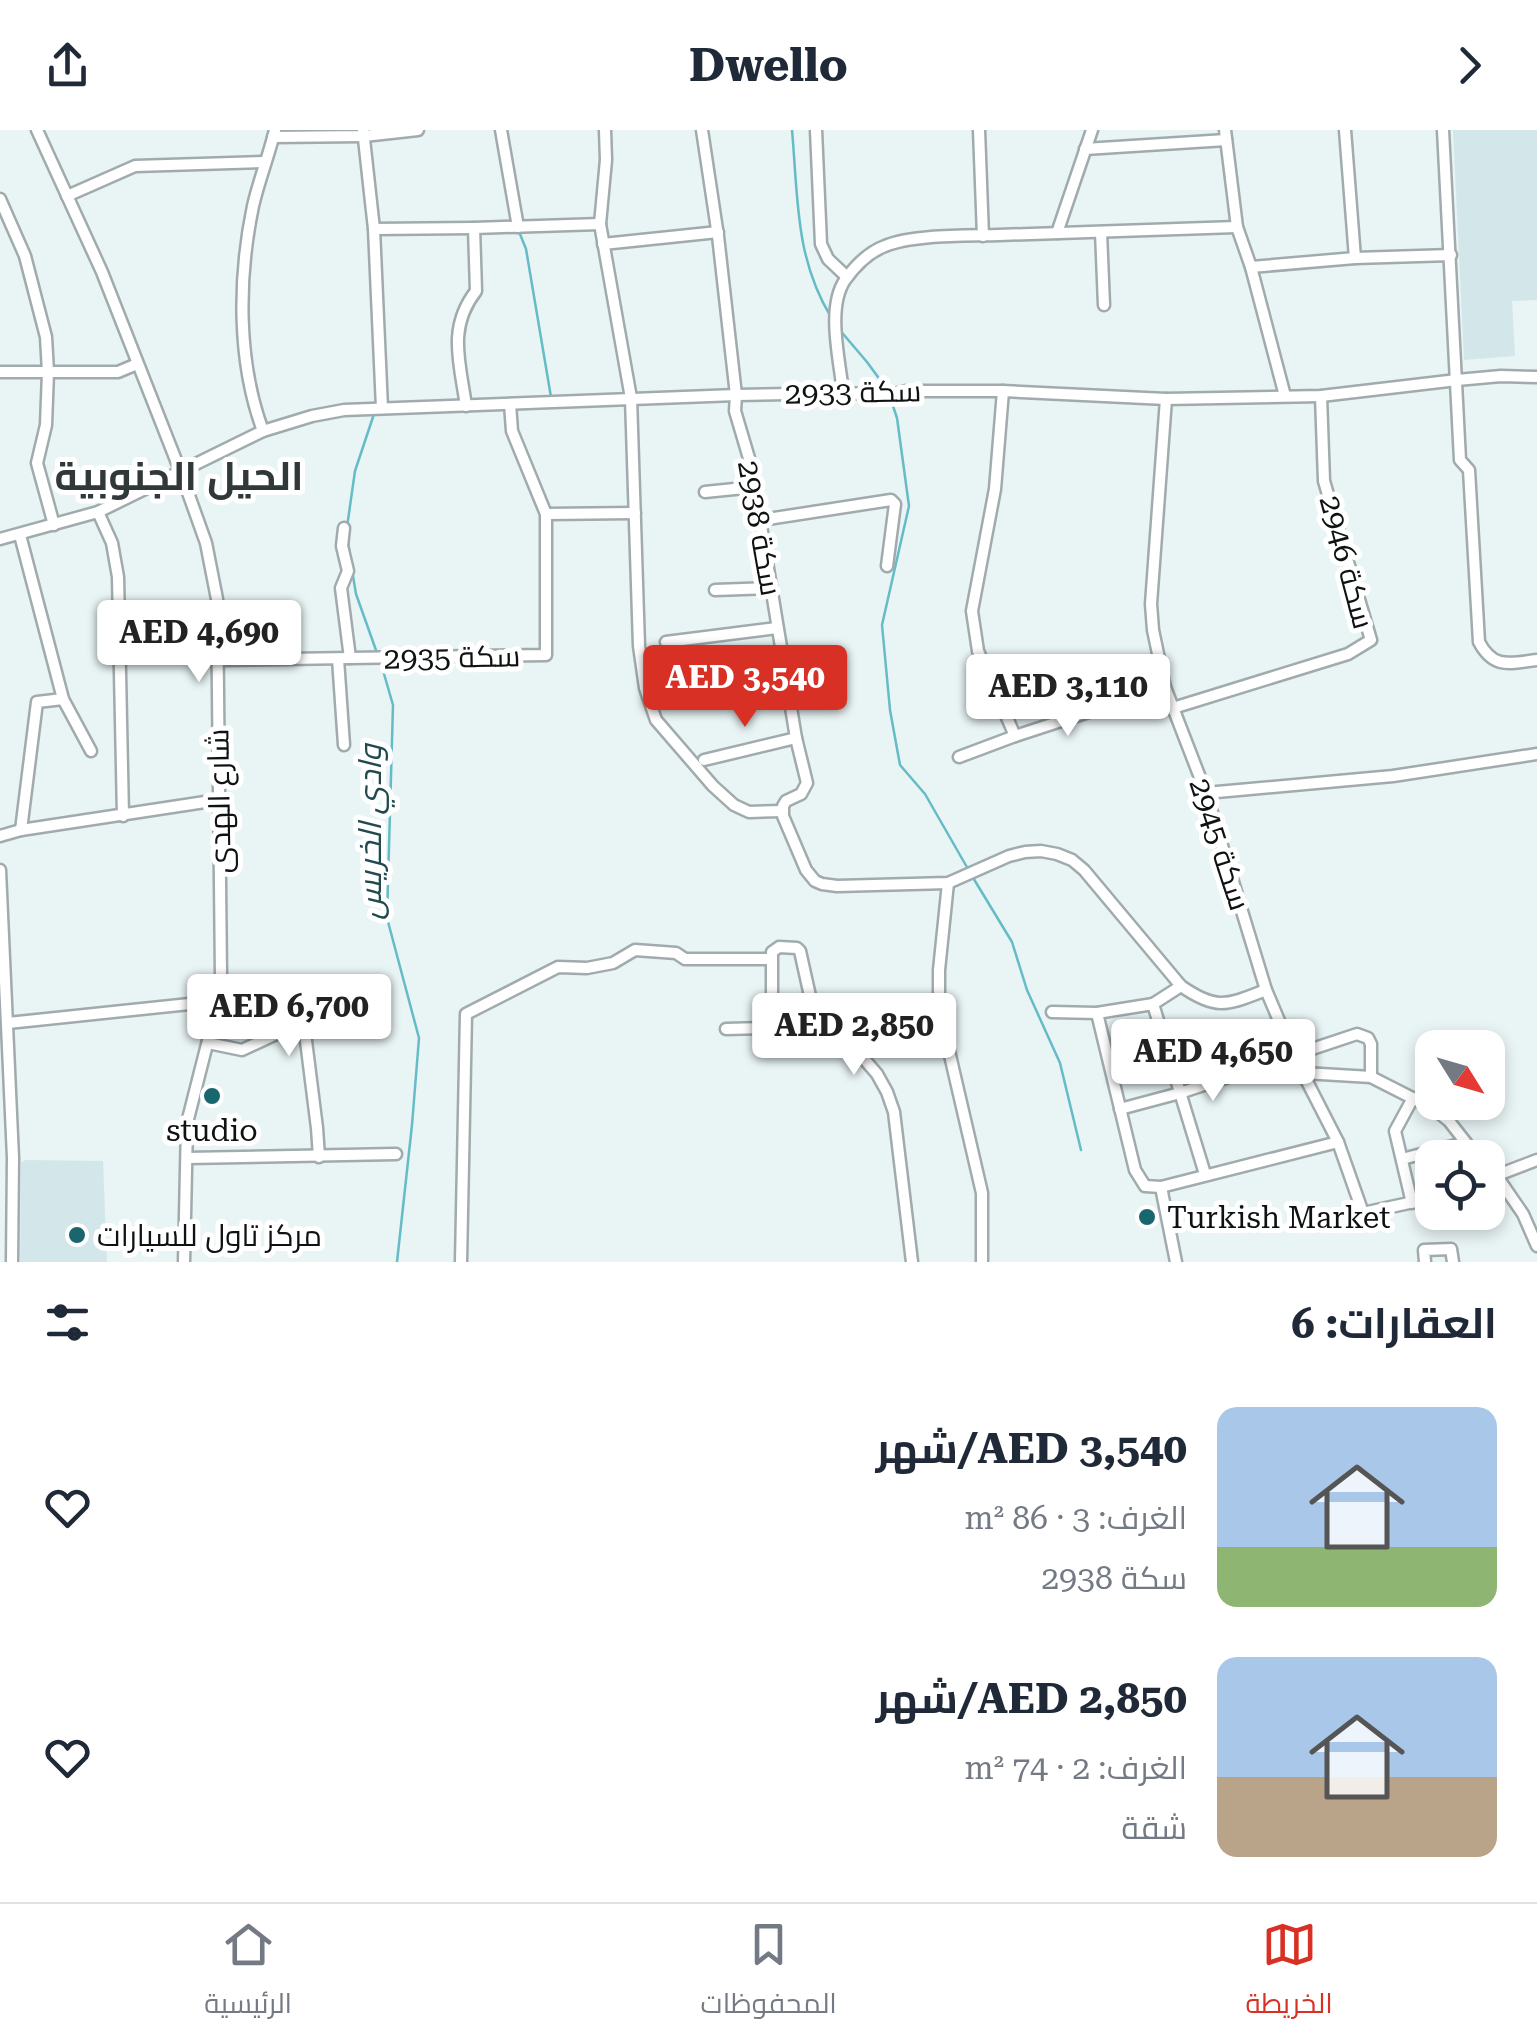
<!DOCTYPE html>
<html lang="ar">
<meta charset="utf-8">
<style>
body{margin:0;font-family:"Roboto Serif",Cairo,serif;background:#f6f6f7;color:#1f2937;direction:rtl;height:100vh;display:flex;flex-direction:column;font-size:38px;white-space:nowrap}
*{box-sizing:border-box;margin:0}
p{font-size:32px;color:#747a83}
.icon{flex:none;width:55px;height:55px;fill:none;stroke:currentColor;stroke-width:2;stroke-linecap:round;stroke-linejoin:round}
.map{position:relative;height:1132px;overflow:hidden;direction:ltr}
.side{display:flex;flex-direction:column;background:#fff;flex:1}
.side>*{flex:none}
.needle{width:65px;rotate:127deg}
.fabs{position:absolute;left:1415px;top:900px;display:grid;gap:20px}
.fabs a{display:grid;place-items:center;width:90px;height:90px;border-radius:20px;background:#fff;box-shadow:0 5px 15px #0003;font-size:50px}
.price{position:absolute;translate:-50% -85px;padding:0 22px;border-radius:10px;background:#fff;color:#222;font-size:32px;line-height:65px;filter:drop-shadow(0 2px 5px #0008)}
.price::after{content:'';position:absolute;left:50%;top:60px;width:30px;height:22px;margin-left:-15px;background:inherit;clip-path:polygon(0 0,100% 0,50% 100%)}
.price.active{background:#d93025;color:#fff}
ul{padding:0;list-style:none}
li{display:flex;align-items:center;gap:30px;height:250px;padding:0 40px}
li span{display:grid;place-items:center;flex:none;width:280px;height:200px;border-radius:20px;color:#555}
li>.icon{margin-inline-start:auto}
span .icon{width:120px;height:120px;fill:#fffc;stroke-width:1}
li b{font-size:42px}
h2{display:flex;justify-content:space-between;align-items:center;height:120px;padding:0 40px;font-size:42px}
header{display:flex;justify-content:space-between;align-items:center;height:130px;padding:0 40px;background:#fff;font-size:45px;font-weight:700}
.tab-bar{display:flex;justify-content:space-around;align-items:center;height:140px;border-top:2px solid #e0e1e3;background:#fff;font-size:28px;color:#747a83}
.tab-bar a{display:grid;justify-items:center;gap:5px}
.tab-bar .active{color:#d93025}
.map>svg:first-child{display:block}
.built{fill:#d3e7ea}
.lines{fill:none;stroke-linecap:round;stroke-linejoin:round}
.stream{stroke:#65bbc6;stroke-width:2.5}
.minor-casing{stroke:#a1abad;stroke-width:15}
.minor{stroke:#fff;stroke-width:10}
.poi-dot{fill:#1a666f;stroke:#fff;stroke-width:4}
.labels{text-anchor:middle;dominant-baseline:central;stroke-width:10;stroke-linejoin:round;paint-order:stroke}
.street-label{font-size:30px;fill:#0f1213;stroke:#fff}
.poi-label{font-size:30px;fill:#0f1213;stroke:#fff;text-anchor:start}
.water-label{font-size:32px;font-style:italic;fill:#214a4f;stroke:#fff}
.district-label{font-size:40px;font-weight:bold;fill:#303839;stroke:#fff}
</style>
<header><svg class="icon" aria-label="forward" viewBox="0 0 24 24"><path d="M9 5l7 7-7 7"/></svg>Dwello<svg class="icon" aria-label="share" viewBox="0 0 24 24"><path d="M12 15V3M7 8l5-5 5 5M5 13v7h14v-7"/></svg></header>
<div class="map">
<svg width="1537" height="1132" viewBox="0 0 1537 1132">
<rect width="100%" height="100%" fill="#e9f4f5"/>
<g class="built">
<path d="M1453 0H1537V170L1512 171 1515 226 1464 230Z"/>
<path d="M26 1030 103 1031 107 1132H20L21 1032Z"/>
</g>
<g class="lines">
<g class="stream">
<path d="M792 0C798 67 795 128 831 187"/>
<path d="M518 99 526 119 551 267"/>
<path d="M838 198 867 232 889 262"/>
<path d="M891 270 897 288 909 376 882 495 890 580 900 635 925 664 968 739"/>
<path d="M347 397 355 341 374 284"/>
<path d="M348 410 350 427"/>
<path d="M352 440 356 464 377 523"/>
<path d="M380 530 393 575 387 788 419 908 412 995 397 1132"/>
<path d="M972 746 1012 812 1027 860 1060 933 1081 1020"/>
</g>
<g class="minor-casing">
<g id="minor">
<path d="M37 0 102 142 181 343 206 413 217 469 221 846 218 871 187 993 184 1132"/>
<path d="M363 0 374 99 382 278"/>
<path d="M501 0 518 97"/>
<path d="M605 0 606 30 600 94 631 268 639 516 645 558 656 590 713 656 734 675 749 682 782 681"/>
<path d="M702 0 718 106 736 265 735 281 751 335 796 608 807 653 801 664 786 671 783 676V686L806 740 815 751 822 754 837 756 948 753 1009 726 1025 722 1041 721 1057 724 1072 730 1084 740 1181 856C1217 881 1227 875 1266 860"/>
<path d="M816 0 821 114 828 129 847 147"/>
<path d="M979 0 983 106"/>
<path d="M1225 0 1237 97 1251 137 1285 266"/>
<path d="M1345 0 1355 128"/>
<path d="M1443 0 1460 330 1469 340 1479 512C1494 540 1510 533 1537 530"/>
<path d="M273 7 364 6 418 0"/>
<path d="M1085 19 1226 10"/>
<path d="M67 66 135 36 265 32"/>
<path d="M0 69 25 126 46 207 48 242 46 295 37 333 54 395"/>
<path d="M374 99 474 98 600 94"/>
<path d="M1101 102 1104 175"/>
<path d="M1057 103 1092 0"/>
<path d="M603 114 718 102"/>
<path d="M1251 137 1355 128 1451 125"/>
<path d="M0 242H118L137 234"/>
<path d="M1003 261 995 359 972 481 978 521 1015 606"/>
<path d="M843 263C840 231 826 178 845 150 855 136 869 122 885 116 913 104 968 106 999 105 1079 102 1158 100 1237 97"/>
<path d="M1166 269 1151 474 1153 500 1165 557 1206 663 1266 860 1294 926 1338 1012 1363 1083 1432 1068"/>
<path d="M466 276C460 233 447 198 476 161L474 98"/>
<path d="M263 301C237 231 238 148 253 76 259 50 269 25 275 0"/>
<path d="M705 362 754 357"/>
<path d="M98 382 112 413 118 447 123 686"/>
<path d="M546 384 635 383"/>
<path d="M761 390 891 370 895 374 887 436"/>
<path d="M344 398 342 416 348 441 341 458 350 528"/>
<path d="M20 405 63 569 91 621"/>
<path d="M0 409 98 382 263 301 312 286 344 280 736 265 843 263 890 265 906 261H1003L1166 269 1321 266 1457 250 1501 246 1537 247"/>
<path d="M715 460 770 458"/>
<path d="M666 512 777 498"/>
<path d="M338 529 344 615"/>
<path d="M219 530 546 525V384L512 301 510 274"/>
<path d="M1173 578 1348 524 1371 510 1324 351 1321 266"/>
<path d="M959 627 1015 606 1165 557"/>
<path d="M704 630 796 608"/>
<path d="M1206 663 1393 646 1537 624"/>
<path d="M21 700 37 572 63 569"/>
<path d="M0 706 21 700 218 670"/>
<path d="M0 740 13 1028 12 1132"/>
<path d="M948 753 939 840V866L946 908 982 1063V1132"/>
<path d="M1153 874 1205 1044"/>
<path d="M1052 882 1097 883 1153 874 1181 856"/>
<path d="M1097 883 1135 1040 1145 1056 1161 1057 1338 1012"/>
<path d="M8 893 218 871"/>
<path d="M726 899 766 898 772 895V822L779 817 797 818 800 821 810 866 877 944 887 962 894 982 912 1132"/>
<path d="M208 913 242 920 300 893 304 895 317 998 319 1027"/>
<path d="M1304 943 1371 947 1434 979 1449 991 1478 1028"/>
<path d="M1120 979 1180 963 1357 904 1368 908 1371 914V947"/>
<path d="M187 1028 396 1024"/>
<path d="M1402 1029 1464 1013"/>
<path d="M1495 1046 1537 1030"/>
<path d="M1488 1055 1501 1052 1523 1084 1537 1116"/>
<path d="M1161 1057 1176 1132"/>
<path d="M1412 1073 1395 1001 1413 968"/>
<path d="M461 1132 466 884 558 837 587 838 613 833 635 820 676 823 685 829H771"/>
<path d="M1425 1132 1424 1120 1451 1119 1453 1132"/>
</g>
</g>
<use href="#minor" class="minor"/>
</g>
<g class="poi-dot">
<circle cx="212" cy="966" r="10"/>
<circle cx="1147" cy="1087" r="10"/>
<circle cx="77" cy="1105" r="10"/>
</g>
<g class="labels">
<g class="street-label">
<text transform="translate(853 262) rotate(-1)">سكة 2933</text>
<text transform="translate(760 398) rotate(80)">سكة 2938</text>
<text transform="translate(1347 432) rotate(75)">سكة 2946</text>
<text transform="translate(452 527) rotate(-1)">سكة 2935</text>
<text transform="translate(219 671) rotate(-91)">شارع الهدى</text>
<text transform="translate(1220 714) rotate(72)">سكة 2945</text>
</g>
<g class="poi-label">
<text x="212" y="1000" text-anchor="middle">studio</text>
<text x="1167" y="1087">Turkish Market</text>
<text x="97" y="1105">مركز تاول للسيارات</text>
</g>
<g class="water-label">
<text transform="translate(370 702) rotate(-90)">وادي الخريس</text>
</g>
<g class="district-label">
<text x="179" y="346">الحيل الجنوبية</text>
</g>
</g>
</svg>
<div class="fabs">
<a><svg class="needle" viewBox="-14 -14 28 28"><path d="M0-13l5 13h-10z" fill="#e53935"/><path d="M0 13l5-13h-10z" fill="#747a83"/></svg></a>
<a><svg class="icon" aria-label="locate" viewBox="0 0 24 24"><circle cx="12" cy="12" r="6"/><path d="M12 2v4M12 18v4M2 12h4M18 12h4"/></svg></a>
</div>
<b class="price" style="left:199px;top:555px">AED 4,690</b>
<b class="price active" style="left:745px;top:600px">AED 3,540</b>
<b class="price" style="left:1068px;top:609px">AED 3,110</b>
<b class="price" style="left:289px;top:929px">AED 6,700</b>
<b class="price" style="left:854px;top:948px">AED 2,850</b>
<b class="price" style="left:1213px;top:974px">AED 4,650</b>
</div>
<section class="side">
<h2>العقارات: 6<svg class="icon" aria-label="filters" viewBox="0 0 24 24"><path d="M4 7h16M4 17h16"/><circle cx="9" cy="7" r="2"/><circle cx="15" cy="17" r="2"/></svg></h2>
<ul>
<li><span style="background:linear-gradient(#a9c7e8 70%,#8fb573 0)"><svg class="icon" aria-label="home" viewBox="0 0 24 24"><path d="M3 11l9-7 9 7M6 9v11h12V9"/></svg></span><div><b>AED 3,540/شهر</b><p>الغرف: 3 · 86 m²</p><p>سكة 2938</p></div><svg class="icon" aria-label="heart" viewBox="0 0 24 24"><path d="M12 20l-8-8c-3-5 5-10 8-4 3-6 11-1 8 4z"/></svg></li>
<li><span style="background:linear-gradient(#a9c7e8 60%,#b9a48a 0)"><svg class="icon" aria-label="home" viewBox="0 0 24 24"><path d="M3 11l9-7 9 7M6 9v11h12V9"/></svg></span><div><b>AED 2,850/شهر</b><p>الغرف: 2 · 74 m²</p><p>شقة</p></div><svg class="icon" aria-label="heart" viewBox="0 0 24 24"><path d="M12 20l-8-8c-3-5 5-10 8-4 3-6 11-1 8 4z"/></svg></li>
</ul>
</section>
<nav class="tab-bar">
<a class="active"><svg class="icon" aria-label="map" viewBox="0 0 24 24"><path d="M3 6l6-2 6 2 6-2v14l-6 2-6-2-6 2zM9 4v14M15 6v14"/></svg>الخريطة</a>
<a><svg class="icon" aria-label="saved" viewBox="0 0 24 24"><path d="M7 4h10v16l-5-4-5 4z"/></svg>المحفوظات</a>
<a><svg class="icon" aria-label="home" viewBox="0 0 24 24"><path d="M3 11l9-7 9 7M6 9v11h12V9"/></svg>الرئيسية</a>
</nav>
